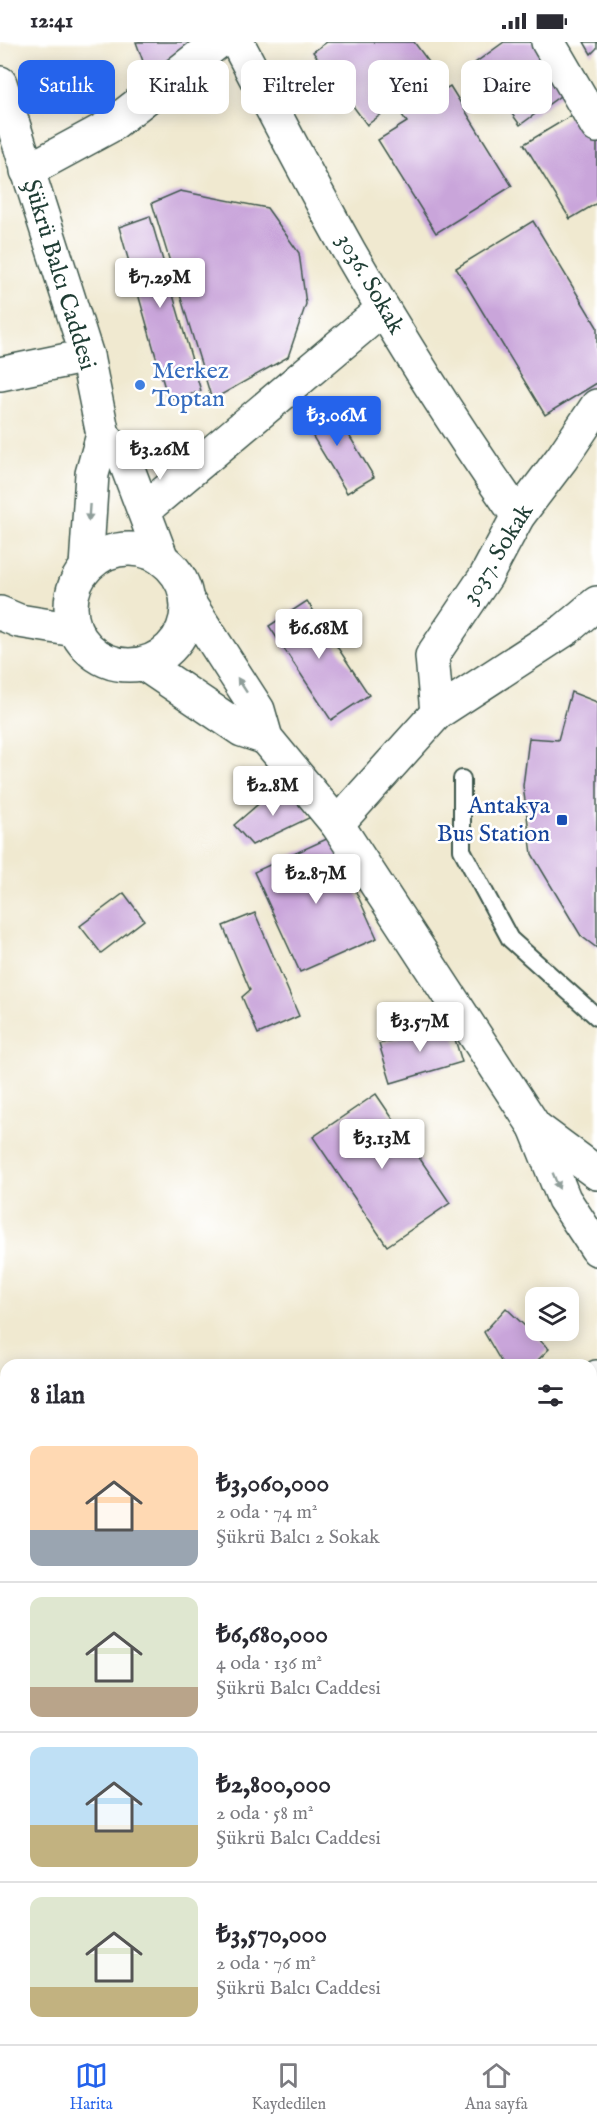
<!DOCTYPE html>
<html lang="tr">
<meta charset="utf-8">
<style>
body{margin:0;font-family:"IM FELL English",serif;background:#f7f7f7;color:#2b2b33;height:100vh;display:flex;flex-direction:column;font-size:22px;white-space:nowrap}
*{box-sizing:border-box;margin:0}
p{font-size:20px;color:#7c7c81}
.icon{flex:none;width:33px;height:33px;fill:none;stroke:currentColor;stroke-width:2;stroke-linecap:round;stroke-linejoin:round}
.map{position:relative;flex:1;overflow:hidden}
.side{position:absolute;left:0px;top:1317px;width:597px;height:686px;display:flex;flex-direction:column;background:#fff;border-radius:18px 18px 0 0;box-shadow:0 3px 15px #0003}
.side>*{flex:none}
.guide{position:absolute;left:18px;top:18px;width:561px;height:54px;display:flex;gap:12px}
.buttons{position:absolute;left:525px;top:1245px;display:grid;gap:12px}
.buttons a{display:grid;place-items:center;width:54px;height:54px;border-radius:12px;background:#fff;box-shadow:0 3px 15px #0003;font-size:30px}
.price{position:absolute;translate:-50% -51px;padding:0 14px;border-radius:6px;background:#fff;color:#222;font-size:20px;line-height:39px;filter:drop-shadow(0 2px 3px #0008)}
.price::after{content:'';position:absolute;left:50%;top:36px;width:18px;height:14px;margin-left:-9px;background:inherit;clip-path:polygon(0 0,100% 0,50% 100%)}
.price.active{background:#2563eb;color:#fff}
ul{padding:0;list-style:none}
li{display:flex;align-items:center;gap:18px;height:150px;padding:0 30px}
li+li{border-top:2px solid #e1e1e2}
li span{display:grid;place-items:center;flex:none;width:168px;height:120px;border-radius:12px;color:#555}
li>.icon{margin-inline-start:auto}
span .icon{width:72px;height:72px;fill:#fffc;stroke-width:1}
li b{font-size:26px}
h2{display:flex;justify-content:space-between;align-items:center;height:72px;padding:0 30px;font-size:26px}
.tag{padding:0 21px;border-radius:12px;background:#fff;box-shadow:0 3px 15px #0003;font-size:21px;line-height:54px}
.tag.active{background:#2563eb;color:#fff}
.status{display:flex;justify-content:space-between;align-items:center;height:42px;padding:0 30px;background:#fff;direction:ltr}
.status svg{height:16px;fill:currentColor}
.tab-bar{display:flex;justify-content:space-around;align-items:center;height:84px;border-top:2px solid #e1e1e2;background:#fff;font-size:16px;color:#7c7c81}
.tab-bar a{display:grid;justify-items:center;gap:3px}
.tab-bar .active{color:#2563eb}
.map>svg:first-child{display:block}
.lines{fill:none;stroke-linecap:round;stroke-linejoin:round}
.stream{stroke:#8ab9f5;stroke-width:9}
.building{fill:#c9a5da}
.service-casing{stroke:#3e574b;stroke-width:20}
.minor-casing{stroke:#3e574b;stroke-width:36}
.tertiary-casing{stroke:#3e574b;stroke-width:36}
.trunk-casing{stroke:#3e574b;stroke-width:36}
.service{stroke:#fff;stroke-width:16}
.minor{stroke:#fff;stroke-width:33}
.tertiary{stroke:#fff;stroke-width:33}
.trunk{stroke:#fff;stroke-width:33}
.oneway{fill:#8f9e9a}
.shop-dot{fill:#3f7fe0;stroke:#fff;stroke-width:2}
.transit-dot{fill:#1a4fb4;stroke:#fff;stroke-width:2}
.labels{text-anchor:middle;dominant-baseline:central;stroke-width:5;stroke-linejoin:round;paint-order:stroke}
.street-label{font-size:24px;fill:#1f3d34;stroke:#fff}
.shop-label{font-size:24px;fill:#366cbe;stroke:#fff;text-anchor:start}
.transit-label{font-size:24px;fill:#164399;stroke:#fff;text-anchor:end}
</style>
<div class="status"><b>12:41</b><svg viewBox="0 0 49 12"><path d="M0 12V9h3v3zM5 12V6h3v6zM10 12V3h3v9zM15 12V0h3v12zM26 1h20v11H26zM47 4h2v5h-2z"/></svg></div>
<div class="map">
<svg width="597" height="2002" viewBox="0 0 597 2002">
<rect width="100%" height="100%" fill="#fff"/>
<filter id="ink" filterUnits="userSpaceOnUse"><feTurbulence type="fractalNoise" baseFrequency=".0167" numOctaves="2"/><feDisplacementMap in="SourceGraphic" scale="12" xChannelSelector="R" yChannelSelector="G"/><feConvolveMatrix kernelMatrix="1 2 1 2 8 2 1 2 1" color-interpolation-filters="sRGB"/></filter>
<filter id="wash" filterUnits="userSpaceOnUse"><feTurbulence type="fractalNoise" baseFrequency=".008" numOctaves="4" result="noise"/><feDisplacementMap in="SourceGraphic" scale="24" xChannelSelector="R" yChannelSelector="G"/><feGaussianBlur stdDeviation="1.35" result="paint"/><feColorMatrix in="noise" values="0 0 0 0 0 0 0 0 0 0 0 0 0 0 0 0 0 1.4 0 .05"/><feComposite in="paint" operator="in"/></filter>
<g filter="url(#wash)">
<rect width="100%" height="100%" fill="#f0e9d0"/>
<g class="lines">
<path class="stream" d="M0 1526 6 1535"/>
</g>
<g id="blocks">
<g class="building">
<path d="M136 0H209L152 44Z"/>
<path d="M327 0H414L437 31 367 83 313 10Z"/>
<path d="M504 0H538L571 46 520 83 475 21Z"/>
<path d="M584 0H597V6L591 12Z"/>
<path d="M450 44 512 144 436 191 378 98 407 80 402 73Z"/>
<path d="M579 69 597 97V161L570 177 524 102Z"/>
<path d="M180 149 267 166 299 211 306 262 288 315 212 358 152 161Z"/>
<path d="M150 174 201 349 168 357 119 185Z"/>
<path d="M533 179 597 285V341L545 373 456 226Z"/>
<path d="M328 358 374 435 347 451 301 375Z"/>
<path d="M307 559 369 653 331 678 269 584Z"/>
<path d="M571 650 597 660V906L581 894 532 812 523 744 529 696 558 698Z"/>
<path d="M278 745 289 757 300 752 311 775 252 803 234 783Z"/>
<path d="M331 795 377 896 300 930 254 830Z"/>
<path d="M124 851 144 878 101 911 80 884Z"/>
<path d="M255 871 299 974 258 992 242 955 250 948 223 884Z"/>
<path d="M450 981 462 1020 391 1041 379 1002Z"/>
<path d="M376 1052 450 1161 387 1204 313 1095Z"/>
<path d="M506 1266 549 1307 533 1323H503L484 1290Z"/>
</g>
</g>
</g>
<g filter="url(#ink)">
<use href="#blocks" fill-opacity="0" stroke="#3e574b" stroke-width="1.5"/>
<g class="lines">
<g class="service-casing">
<g id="service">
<path d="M462 737V808L510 897 597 975"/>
<path d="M591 1869 597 1862"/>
<path d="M468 2002 473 1996"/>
</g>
</g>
<g class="minor-casing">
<g id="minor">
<path d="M237 0C274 70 310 140 349 209 401 299 458 389 518 474"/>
<path d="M548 0 597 84"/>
<path d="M27 129 110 84 218 0"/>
<path d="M0 332 87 314"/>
<path d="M144 468 383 267"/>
<path d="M437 671 432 614 486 534 518 474 562 416 597 364"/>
<path d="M337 782 437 671 566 587 597 561"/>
</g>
</g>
<g class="tertiary-casing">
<g id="tertiary">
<path d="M0 41 87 314 103 393 92 432 86 525"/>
<path d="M103 393 125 419 162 517"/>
<circle cx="129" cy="565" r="58"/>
<path d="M187 558 258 668 266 696 337 782 535 1085 564 1157 597 1207"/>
<path d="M0 571 19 579 75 588"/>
<path d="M144 622 242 688 266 696"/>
<path d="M535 1085 597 1131"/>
</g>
</g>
<g class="trunk-casing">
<g id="trunk">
<path d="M591 1342 597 1335"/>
<path d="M591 1433 597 1426"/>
<path d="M591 1529 597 1522"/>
<path d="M591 1612 597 1606"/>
<path d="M1 2002 6 1996"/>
<path d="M81 2002 86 1996"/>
<path d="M152 2002 157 1996"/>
<path d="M228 2002 233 1996"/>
</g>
</g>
<use href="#service" class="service"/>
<use href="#minor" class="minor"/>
<use href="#tertiary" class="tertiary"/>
<use href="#trunk" class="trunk"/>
</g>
<defs><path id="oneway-solid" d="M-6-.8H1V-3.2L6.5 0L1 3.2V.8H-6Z" transform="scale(1.5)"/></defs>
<g class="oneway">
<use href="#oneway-solid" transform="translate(89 471) rotate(94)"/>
<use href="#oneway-solid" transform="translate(242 643) rotate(-123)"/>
<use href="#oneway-solid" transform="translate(556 1139) rotate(68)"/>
</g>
</g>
<circle class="shop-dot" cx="140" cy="343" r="6"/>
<rect class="transit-dot" x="556" y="772" width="12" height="12" rx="3"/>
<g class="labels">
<g class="street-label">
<text transform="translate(59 233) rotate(73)">Şükrü Balcı Caddesi</text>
<text transform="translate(370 242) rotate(60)">3036. Sokak</text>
<text transform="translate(498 512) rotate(-58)">3037. Sokak</text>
</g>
<g class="shop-label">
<text x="152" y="329">Merkez<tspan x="152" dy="28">Toptan</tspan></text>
</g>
<g class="transit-label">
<text x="550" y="764">Antakya<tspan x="550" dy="28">Bus Station</tspan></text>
</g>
</g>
</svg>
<div class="buttons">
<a><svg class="icon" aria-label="layers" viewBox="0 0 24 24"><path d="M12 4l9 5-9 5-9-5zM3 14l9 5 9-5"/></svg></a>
</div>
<b class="price" style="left:160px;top:267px">₺7.29M</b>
<b class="price active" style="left:337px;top:405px">₺3.06M</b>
<b class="price" style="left:160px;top:439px">₺3.26M</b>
<b class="price" style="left:319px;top:618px">₺6.68M</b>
<b class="price" style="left:273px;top:775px">₺2.8M</b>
<b class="price" style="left:316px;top:863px">₺2.87M</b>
<b class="price" style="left:420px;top:1011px">₺3.57M</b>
<b class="price" style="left:382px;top:1128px">₺3.13M</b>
<div class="guide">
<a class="tag active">Satılık</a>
<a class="tag">Kiralık</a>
<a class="tag">Filtreler</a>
<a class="tag">Yeni</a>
<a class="tag">Daire</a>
</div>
<section class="side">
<h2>8 ilan<svg class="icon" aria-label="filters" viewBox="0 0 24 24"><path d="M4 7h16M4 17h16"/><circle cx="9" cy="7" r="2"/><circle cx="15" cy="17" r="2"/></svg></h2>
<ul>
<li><span style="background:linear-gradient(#ffd9b3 70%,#9aa5b1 0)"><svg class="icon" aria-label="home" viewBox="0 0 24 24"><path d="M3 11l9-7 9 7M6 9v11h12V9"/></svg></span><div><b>₺3,060,000</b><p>2 oda · 74 m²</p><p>Şükrü Balcı 2 Sokak</p></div></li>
<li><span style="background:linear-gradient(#dfe7d0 75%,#b9a48a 0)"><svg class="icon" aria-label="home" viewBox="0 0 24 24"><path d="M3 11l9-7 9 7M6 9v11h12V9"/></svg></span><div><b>₺6,680,000</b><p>4 oda · 136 m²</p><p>Şükrü Balcı Caddesi</p></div></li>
<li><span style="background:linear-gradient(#bfe0f5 65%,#c2b280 0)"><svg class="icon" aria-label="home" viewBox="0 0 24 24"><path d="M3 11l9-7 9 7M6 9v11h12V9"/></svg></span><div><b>₺2,800,000</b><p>2 oda · 58 m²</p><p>Şükrü Balcı Caddesi</p></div></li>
<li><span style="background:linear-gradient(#dfe7d0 75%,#c2b280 0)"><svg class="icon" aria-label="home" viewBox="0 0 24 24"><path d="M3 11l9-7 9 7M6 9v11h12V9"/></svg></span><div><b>₺3,570,000</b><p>2 oda · 76 m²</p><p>Şükrü Balcı Caddesi</p></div></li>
</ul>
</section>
</div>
<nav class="tab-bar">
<a class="active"><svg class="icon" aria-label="map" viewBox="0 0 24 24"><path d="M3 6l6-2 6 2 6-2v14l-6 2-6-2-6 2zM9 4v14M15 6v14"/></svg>Harita</a>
<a><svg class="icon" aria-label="saved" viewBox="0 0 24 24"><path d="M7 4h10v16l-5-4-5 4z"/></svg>Kaydedilen</a>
<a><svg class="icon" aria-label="home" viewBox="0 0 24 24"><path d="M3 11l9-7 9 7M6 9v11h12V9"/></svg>Ana sayfa</a>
</nav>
